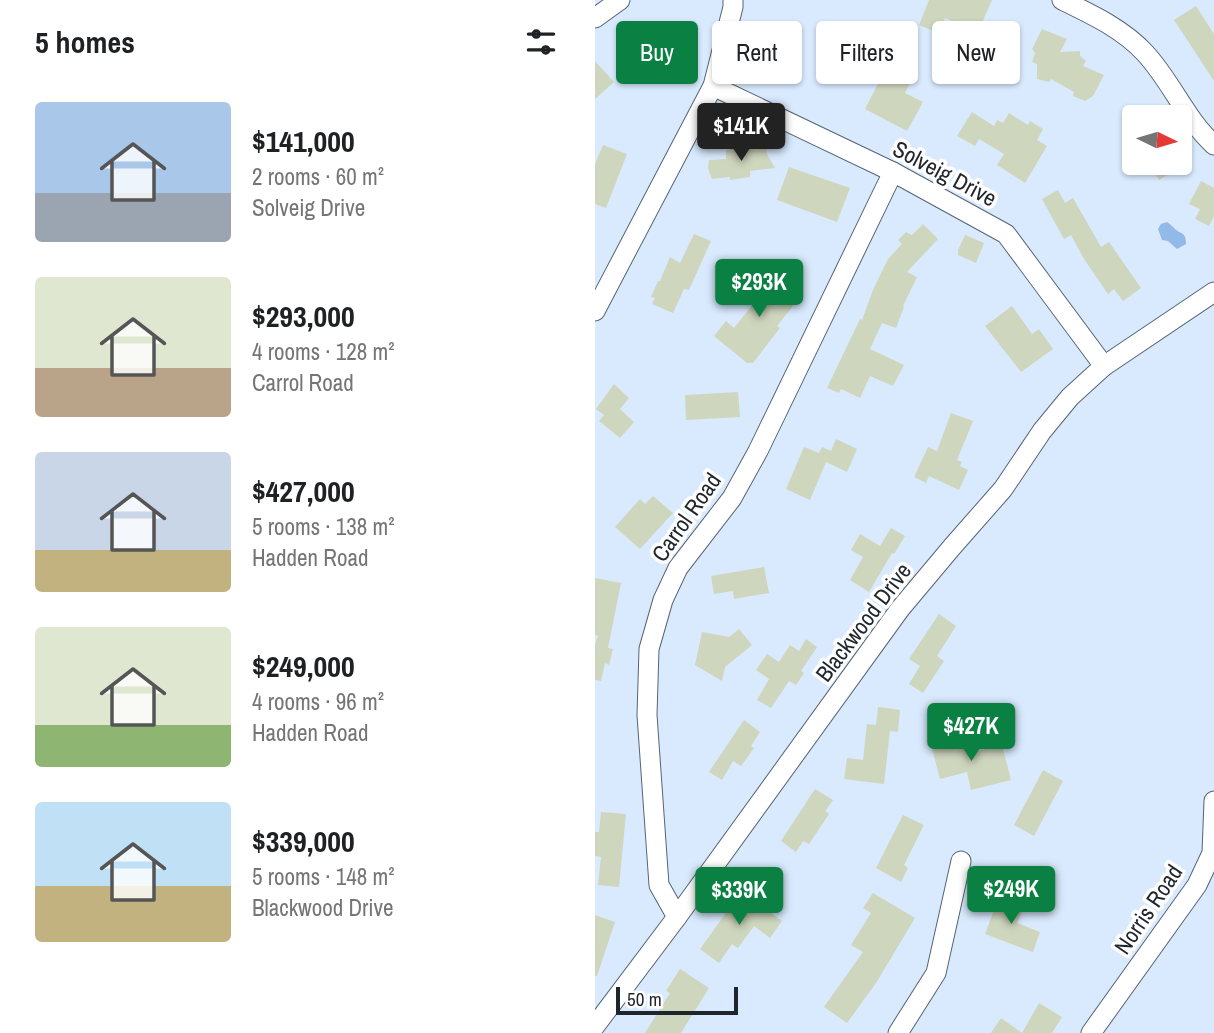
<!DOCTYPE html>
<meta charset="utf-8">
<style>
body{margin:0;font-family:"Archivo Narrow",sans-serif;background:#f6f6f6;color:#202124;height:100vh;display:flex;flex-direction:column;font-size:26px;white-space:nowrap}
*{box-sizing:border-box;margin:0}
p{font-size:23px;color:#757577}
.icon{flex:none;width:38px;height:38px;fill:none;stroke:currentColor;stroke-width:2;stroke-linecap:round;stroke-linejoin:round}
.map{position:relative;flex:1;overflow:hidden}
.side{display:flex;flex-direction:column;background:#fff;width:595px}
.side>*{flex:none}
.guide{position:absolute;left:21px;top:21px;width:492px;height:63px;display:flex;gap:14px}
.needle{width:46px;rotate:95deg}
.controls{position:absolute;left:527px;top:105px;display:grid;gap:14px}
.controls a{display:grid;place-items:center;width:70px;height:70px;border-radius:7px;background:#fff;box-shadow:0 2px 5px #0004;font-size:35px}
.scale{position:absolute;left:21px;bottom:18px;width:122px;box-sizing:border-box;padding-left:7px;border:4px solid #1f252c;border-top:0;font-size:19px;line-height:24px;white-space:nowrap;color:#1f252c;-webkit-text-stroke:5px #fff;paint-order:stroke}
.price{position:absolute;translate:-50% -60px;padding:0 16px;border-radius:7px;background:#0b8043;color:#fff;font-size:23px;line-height:46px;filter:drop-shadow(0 2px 4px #0008)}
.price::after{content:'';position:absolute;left:50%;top:42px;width:21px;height:16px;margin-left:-10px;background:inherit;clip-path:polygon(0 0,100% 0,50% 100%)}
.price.active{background:#222;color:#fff}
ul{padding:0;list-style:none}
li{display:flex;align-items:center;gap:21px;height:175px;padding:0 35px}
li span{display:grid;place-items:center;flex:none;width:196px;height:140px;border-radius:7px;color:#555}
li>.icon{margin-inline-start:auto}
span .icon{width:84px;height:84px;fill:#fffc;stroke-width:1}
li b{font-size:30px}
h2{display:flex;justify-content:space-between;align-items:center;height:84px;padding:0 35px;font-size:30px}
.pill{padding:0 24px;border-radius:7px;background:#fff;box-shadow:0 2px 5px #0004;font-size:24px;line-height:63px}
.pill.active{background:#0b8043;color:#fff}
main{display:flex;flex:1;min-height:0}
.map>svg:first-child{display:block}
.water{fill:#92b9e8}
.building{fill:#cfd6be}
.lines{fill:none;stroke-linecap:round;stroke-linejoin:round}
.street-casing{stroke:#566475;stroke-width:21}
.street{stroke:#fff;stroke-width:19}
.labels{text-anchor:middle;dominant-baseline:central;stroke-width:7;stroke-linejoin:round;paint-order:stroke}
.street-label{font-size:23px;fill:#1f252c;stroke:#fff}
</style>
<main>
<section class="side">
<h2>5 homes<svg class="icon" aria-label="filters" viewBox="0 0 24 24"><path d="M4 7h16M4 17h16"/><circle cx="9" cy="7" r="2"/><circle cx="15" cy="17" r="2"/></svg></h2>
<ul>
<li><span style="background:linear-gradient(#a9c7e8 65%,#9aa5b1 0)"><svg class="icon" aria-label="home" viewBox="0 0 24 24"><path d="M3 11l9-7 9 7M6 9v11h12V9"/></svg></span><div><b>$141,000</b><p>2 rooms · 60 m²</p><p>Solveig Drive</p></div></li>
<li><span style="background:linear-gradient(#dfe7d0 65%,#b9a48a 0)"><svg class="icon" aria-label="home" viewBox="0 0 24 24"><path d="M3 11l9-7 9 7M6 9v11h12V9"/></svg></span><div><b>$293,000</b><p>4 rooms · 128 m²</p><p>Carrol Road</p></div></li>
<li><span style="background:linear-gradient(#c9d6e8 70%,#c2b280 0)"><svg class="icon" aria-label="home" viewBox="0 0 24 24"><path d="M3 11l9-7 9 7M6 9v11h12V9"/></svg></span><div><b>$427,000</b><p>5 rooms · 138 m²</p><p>Hadden Road</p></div></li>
<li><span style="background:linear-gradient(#dfe7d0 70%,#8fb573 0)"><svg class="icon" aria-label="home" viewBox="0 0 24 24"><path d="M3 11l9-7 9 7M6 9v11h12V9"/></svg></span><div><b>$249,000</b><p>4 rooms · 96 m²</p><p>Hadden Road</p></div></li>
<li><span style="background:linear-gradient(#bfe0f5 60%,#c2b280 0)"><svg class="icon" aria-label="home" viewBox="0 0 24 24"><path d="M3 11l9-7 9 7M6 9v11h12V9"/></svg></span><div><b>$339,000</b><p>5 rooms · 148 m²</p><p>Blackwood Drive</p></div></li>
</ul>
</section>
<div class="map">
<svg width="619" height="1033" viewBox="0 0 619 1033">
<rect width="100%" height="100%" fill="#d9eafe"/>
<path class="water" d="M572 222C575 224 577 226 579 228 586 235 591 231 591 244L582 249 573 241 567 240 563 229 566 224Z"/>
<g class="building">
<path d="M334 0H397L383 32 350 18 343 33 324 25Z"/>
<path d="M601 6 619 34V81L579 20Z"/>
<path d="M447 29 472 39 465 52 485 51V56L491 61 488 66 509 75 498 96 490 101 478 96 479 92 456 79 454 82 442 79V64L437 62 440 53 437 49Z"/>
<path d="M0 61 19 82 0 99Z"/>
<path d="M290 70 315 83 310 93 328 102 312 131 270 109Z"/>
<path d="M377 112 399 126 402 120 408 123 414 113 433 125 435 121 448 129 442 140 452 146 430 183 402 165 409 154 384 139 380 146 362 136Z"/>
<path d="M171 144 172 154 180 168 155 171V177L135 180V177L117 179 113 168 114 160 131 159V150Z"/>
<path d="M8 145 32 154 11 208 0 204V164Z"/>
<path d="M554 163H592L564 180Z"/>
<path d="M194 167 255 188 242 222 182 200Z"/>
<path d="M606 181 619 188V216L614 226 600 219 605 209 594 204Z"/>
<path d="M463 190 470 203 478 198 506 247 514 242 546 288 528 301 519 289 513 294 489 259 476 235 469 239 447 199Z"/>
<path d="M328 224 343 239 312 272 322 277 308 306 309 307 301 328 287 323 275 349 309 365 298 386 275 376 265 398 246 389 244 393 232 388 265 319 267 320 278 290 293 259 307 244 303 240 311 232 317 235Z"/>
<path d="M99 234 116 241 94 290 89 289 78 313 57 304 60 298 56 297 63 281H65L75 257 85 263Z"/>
<path d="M370 235 389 243 381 263 363 255V250Z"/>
<path d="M182 264 199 278 185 295 198 306 182 326 185 328 158 363H152L119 336 131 321 139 328 172 287 167 283Z"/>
<path d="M417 306 437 334 444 329 458 349 426 372 390 326Z"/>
<path d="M19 384 34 398 25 409 39 422 25 438 4 421 9 415 1 409Z"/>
<path d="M143 392 145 417 91 420 90 395Z"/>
<path d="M356 413 378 421 362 460 367 462 365 466 373 470 364 490 334 476 331 483 319 477 333 447 342 451Z"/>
<path d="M241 439 262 449 252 472 231 462 215 500 191 489 209 447 224 453 227 447 236 451Z"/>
<path d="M58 496 78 513 45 549 20 527 45 499 50 504Z"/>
<path d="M296 528 310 536 299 554 297 553 274 592 255 580 268 557 256 550 265 534 285 546Z"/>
<path d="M169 567 174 593 139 599 138 591 119 594 116 576Z"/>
<path d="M0 578 26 583 13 648 18 649 14 665 10 663 6 681 0 680V644L3 636 0 635Z"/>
<path d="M344 614 361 626 342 656 349 661 328 693 314 684 325 666 314 659Z"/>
<path d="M144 629 157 645 130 667 127 681 100 665 107 632 134 637Z"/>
<path d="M211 639 222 647 206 671 209 673 201 685 194 681 176 708 162 700 174 679 161 670 172 654 184 662 195 645 204 651Z"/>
<path d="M283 707 305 710 303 732 295 731 289 784 249 779 252 758 268 760 272 724 281 725Z"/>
<path d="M149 720 165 732 156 746 159 748 146 766 138 761 127 780 114 772Z"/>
<path d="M370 737 374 753 407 745 416 780 376 790 372 772 345 779 336 745Z"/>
<path d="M448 770 468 781 439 836 419 825Z"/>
<path d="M220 789 238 800 230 811 234 814 214 844 208 841 201 852 186 841Z"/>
<path d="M6 812 31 814 24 887 3 885 6 857 0 856V832H4Z"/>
<path d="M308 815 329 825 309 865 313 868 306 882 281 868Z"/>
<path d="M146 892 187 921 175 938 159 926 143 948 137 944 124 963 105 949Z"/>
<path d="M278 893 320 918 281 983 252 1023 229 1007 268 952 256 945 276 913 268 908Z"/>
<path d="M404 897 429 906 422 923 445 932 438 952 390 934Z"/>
<path d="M0 915 20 922 2 976H0Z"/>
<path d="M85 969 114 988 86 1033H50L75 993 71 991Z"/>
<path d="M444 1003 467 1017 457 1033H396L406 1018 427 1033Z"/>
</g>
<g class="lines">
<g class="street-casing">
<g id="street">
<path d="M467 0C496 14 528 29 550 53 577 82 589 117 619 145"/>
<path d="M0 18 25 0"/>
<path d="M118 86 298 172 411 234 509 366"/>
<path d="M0 311 118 86 138 7V0"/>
<path d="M82 917 64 885 52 715 54 649 68 600 83 568 137 498 163 451 298 172"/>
<path d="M0 1026 82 917 305 609 357 547 408 489 447 431 475 397 509 366 619 292"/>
<path d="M303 1033 341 973 366 861"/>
<path d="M496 1033 602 885 617 853 619 801"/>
</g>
</g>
<use href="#street" class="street"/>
</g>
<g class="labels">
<g class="street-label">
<text transform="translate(350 173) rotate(28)">Solveig Drive</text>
<text transform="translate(91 517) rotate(-55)">Carrol Road</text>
<text transform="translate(268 622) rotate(-53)">Blackwood Drive</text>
<text transform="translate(553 909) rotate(-56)">Norris Road</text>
</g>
</g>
</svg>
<div class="controls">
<a><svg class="needle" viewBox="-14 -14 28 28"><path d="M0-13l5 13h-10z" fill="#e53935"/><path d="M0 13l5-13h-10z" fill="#757577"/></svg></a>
</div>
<div class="scale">50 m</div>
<b class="price active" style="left:146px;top:163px">$141K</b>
<b class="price" style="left:164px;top:319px">$293K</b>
<b class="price" style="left:376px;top:763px">$427K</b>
<b class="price" style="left:416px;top:926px">$249K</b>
<b class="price" style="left:144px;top:927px">$339K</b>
<div class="guide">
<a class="pill active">Buy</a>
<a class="pill">Rent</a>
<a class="pill">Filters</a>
<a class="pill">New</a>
</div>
</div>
</main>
